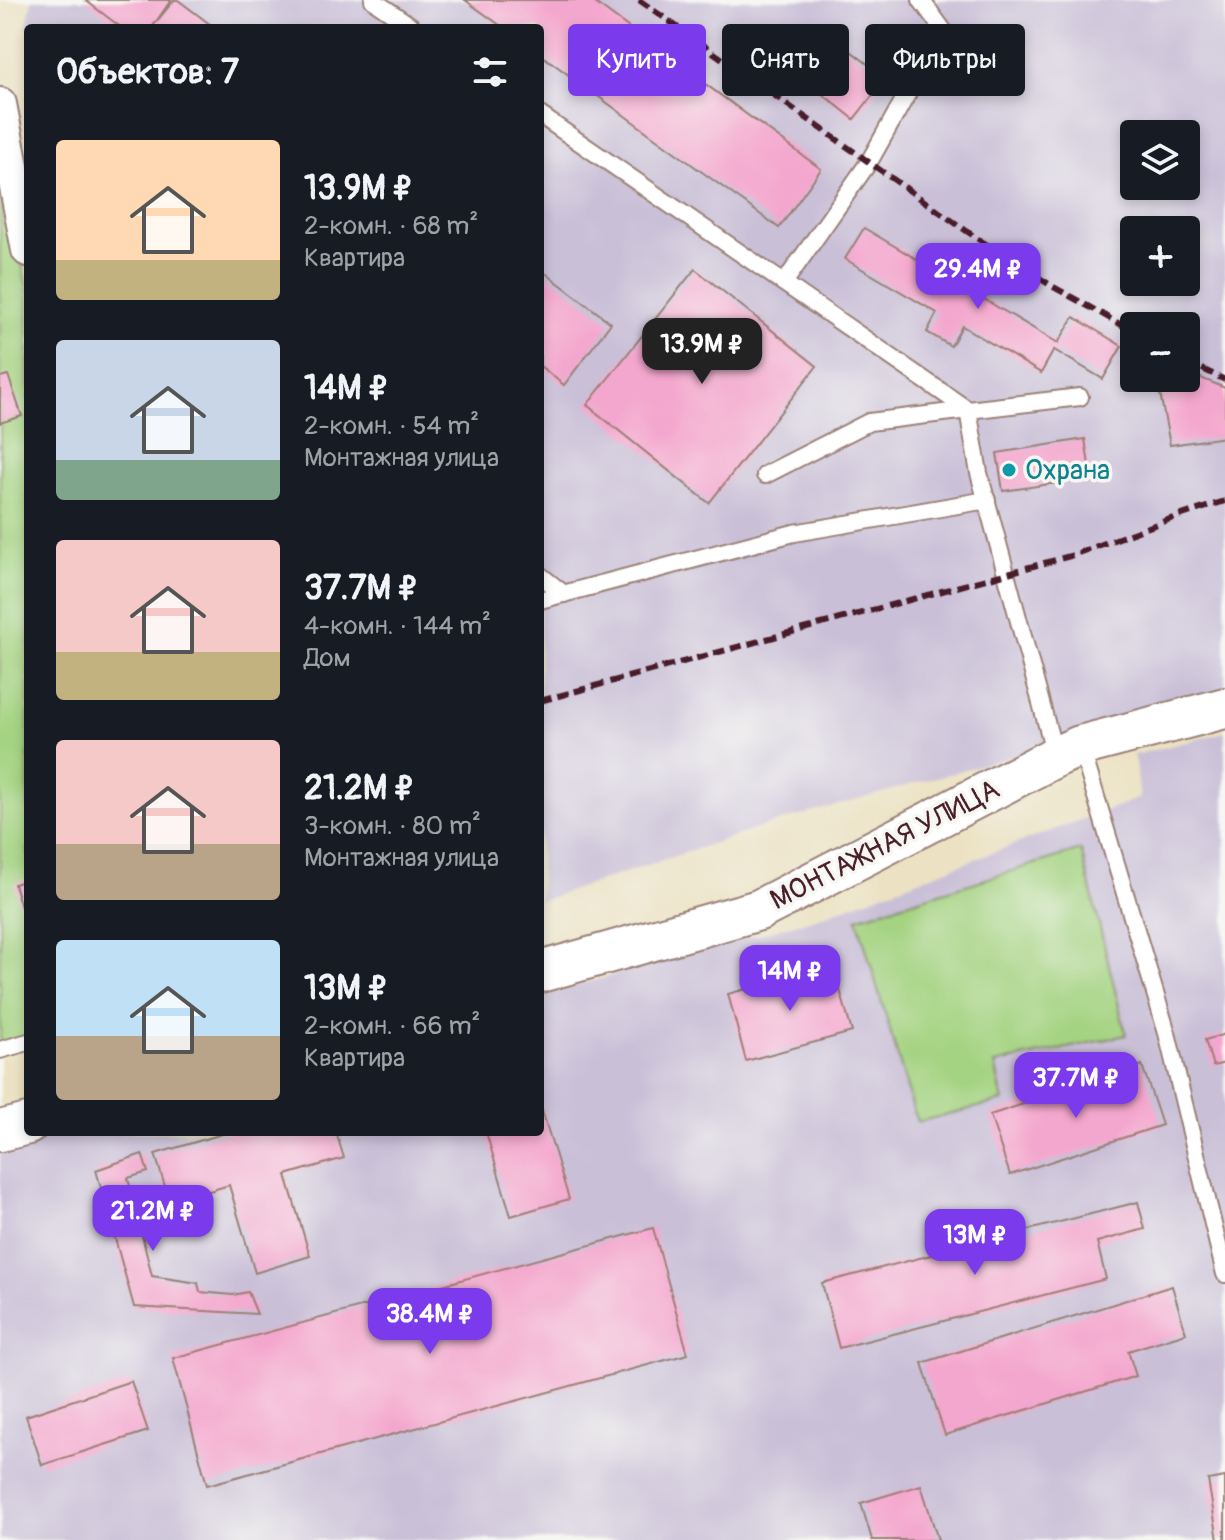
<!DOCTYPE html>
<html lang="ru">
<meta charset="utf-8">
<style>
body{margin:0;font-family:Pangolin,sans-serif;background:#242831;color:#f1f3f6;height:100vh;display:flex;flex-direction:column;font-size:30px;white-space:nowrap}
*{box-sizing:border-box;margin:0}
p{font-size:26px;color:#9ea1a6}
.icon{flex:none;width:44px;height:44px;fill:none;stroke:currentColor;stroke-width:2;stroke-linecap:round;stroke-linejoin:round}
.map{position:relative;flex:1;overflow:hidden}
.panel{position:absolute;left:24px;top:24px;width:520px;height:1112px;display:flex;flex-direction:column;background:#171b24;border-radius:8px;box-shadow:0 4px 12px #0003}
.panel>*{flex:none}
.banner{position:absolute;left:568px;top:24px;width:536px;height:72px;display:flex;gap:16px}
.fabs{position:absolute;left:1120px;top:120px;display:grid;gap:16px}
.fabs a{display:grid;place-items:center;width:80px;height:80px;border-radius:8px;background:#171b24;box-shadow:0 4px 12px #0003;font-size:40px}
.price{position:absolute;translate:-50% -68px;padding:0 18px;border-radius:16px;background:#7c3aed;color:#fff;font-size:26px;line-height:52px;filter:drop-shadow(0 2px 4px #0008)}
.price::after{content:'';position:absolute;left:50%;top:48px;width:24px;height:18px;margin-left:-12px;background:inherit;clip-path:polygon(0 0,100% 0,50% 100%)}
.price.current{background:#222;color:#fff}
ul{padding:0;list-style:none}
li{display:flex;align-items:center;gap:24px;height:200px;padding:0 32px}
li span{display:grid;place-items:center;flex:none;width:224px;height:160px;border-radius:8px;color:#555}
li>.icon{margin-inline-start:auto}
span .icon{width:96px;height:96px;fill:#fffc;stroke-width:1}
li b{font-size:34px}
h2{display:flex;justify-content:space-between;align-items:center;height:96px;padding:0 32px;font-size:34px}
.pill{padding:0 28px;border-radius:8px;background:#171b24;box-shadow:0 4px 12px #0003;font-size:28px;line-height:72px}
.pill.current{background:#7c3aed;color:#fff}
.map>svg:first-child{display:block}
.industrial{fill:#c9bfd7;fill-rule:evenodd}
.green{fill:#a4d381;stroke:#777956;stroke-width:2}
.building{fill:#f4a7ce}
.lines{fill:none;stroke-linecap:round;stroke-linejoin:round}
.service-casing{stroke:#9b8077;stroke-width:20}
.minor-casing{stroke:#9b8077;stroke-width:36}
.tertiary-casing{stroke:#9b8077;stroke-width:44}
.service{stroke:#fff;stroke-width:16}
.minor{stroke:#fff;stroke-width:32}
.tertiary{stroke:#fff;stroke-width:40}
.rail{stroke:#4a1f2b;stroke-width:6;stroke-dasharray:12 6;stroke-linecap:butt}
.culture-dot{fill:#0f9aa8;stroke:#f6f6f2;stroke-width:3}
.labels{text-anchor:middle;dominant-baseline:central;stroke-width:7;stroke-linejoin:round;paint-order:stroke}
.culture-label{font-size:28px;fill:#0d838f;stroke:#f6f6f2;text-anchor:start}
.street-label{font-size:28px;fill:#4a1f2b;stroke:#f6f6f2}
</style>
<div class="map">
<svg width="1225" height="1540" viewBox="0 0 1225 1540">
<rect width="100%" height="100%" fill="#f6f6f2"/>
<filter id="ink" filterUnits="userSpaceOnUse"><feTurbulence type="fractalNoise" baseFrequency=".0125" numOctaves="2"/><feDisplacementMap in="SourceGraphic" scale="16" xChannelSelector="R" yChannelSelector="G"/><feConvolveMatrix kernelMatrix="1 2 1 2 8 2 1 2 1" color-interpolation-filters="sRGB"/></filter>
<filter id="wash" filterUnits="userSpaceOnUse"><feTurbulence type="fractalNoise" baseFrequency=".006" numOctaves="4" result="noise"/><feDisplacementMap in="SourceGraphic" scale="32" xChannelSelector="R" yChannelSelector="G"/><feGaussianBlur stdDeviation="1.8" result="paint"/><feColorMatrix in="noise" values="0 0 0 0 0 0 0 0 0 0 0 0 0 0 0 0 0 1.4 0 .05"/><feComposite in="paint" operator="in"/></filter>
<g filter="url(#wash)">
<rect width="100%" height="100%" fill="#ece2c3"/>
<g class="industrial">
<path d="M32 0H1225V696L771 824 540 901V28H28V32L27 25ZM1134 134H1186V186H1134ZM1134 230H1186V282H1134ZM1134 326H1186V378H1134Z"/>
<path d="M1225 732V1540H0V1148L58 1132H540V996L816 918 1140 798 1134 755Z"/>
</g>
<g class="green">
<path d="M0 152 28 292V1044L0 1052Z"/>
<path d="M1081 850 1126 1035 995 1064 1003 1101 917 1122 857 918Z"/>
</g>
<g id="blocks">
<g class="building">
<path d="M85 0H171L153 26 174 0H178L215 28H122Z"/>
<path d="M465 0H591L821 169 779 228 540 54V28H504Z"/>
<path d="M822 29 886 78 854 119 791 69Z"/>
<path d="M864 228 1058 343 1074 317 1122 346 1103 379 1054 350 1041 373 962 326 951 346 927 332 937 313 845 259Z"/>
<path d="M540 269 611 323 564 385 540 366Z"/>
<path d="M695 269 817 366 709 503 587 405Z"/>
<path d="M1186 373H1189L1225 388V437L1170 445 1157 378H1186Z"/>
<path d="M8 375 22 416 0 423V377Z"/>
<path d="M1085 439 1091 478 1003 491 997 453Z"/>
<path d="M28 879V916L24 917 14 884Z"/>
<path d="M833 965 852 1032 746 1061 728 994Z"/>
<path d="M1225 1034V1063L1213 1066 1205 1040Z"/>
<path d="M1142 1065 1162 1125 1010 1175 990 1115Z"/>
<path d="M540 1104 569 1199 511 1216 486 1132H540Z"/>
<path d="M229 1132H336L344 1158 286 1175 310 1256 255 1273 229 1185 170 1203 155 1154Z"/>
<path d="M142 1154 148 1172 128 1178 152 1276 198 1283 200 1292 233 1295 248 1292 257 1314 134 1307 96 1170Z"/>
<path d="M1138 1202 1145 1229 1097 1242 1106 1279 839 1348 822 1283Z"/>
<path d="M653 1228 688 1354 207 1485 173 1358Z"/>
<path d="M1172 1286 1186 1333 1128 1351 1136 1376 945 1435 922 1363Z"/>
<path d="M131 1381 148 1431 42 1465 26 1416Z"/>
<path d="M1225 1477V1540H1218L1208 1480Z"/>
<path d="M921 1485 938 1540H872L861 1503Z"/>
</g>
</g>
</g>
<g filter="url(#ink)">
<use href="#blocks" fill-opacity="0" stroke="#9b8077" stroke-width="2"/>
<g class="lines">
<g class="service-casing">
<g id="service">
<path d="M373 0 414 28"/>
<path d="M540 115 968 410"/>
<path d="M784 283 869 162 943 30 921 0"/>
<path d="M765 475 869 422 968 410"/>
<path d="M540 575 564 594"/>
<path d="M540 600 794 533 987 500"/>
<path d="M1081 747 1167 1033 1225 1274"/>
<path d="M1055 755 979 473 968 410 1080 397"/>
<path d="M0 1050 28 1042"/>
</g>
</g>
<g class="minor-casing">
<path id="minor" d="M0 104 28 250"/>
</g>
<g class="tertiary-casing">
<g id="tertiary">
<path d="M540 972 759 910 1055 757 1080 746 1225 708"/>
<path d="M0 1131 28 1124"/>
</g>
</g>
<use href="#service" class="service"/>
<use href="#minor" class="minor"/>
<use href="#tertiary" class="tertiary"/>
<g class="rail">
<path d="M639 0 978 239 1052 286 1134 332"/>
<path d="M1186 361 1225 380"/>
<path d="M540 701 1070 556 1173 518 1225 501"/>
</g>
</g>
</g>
<circle class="culture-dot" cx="1009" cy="470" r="8"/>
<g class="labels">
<g class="culture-label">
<text x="1025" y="470">Охрана</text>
</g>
<g class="street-label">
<text transform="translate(885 845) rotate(-27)">МОНТАЖНАЯ УЛИЦА</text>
</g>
</g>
</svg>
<div class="fabs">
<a><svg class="icon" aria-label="layers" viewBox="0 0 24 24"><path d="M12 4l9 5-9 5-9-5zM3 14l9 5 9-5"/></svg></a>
<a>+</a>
<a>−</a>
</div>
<b class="price" style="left:978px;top:311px">29.4M ₽</b>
<b class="price current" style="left:702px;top:386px">13.9M ₽</b>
<b class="price" style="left:790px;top:1013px">14M ₽</b>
<b class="price" style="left:1076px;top:1120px">37.7M ₽</b>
<b class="price" style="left:153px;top:1253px">21.2M ₽</b>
<b class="price" style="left:975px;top:1277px">13M ₽</b>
<b class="price" style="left:430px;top:1356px">38.4M ₽</b>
<div class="banner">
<a class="pill current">Купить</a>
<a class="pill">Снять</a>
<a class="pill">Фильтры</a>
</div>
<section class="panel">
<h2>Объектов: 7<svg class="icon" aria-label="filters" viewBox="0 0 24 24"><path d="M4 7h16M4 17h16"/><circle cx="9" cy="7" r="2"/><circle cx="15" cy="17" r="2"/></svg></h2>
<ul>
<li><span style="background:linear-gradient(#ffd9b3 75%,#c2b280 0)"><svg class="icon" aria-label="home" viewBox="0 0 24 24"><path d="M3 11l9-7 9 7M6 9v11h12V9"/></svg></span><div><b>13.9M ₽</b><p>2-комн. · 68 m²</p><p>Квартира</p></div></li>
<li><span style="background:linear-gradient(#c9d6e8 75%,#7fa58c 0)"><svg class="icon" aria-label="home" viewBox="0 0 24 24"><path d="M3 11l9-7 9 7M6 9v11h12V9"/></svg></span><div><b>14M ₽</b><p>2-комн. · 54 m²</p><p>Монтажная улица</p></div></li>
<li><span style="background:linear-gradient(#f6c9c9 70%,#c2b280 0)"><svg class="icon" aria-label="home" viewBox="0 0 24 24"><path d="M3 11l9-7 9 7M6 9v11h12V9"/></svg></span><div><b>37.7M ₽</b><p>4-комн. · 144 m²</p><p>Дом</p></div></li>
<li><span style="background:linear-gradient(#f6c9c9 65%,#b9a48a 0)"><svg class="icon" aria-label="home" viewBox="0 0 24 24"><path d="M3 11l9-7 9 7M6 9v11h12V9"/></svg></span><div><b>21.2M ₽</b><p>3-комн. · 80 m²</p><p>Монтажная улица</p></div></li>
<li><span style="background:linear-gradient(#bfe0f5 60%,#b9a48a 0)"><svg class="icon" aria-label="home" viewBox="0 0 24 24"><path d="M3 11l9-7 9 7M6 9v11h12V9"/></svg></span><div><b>13M ₽</b><p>2-комн. · 66 m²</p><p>Квартира</p></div></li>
</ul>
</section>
</div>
